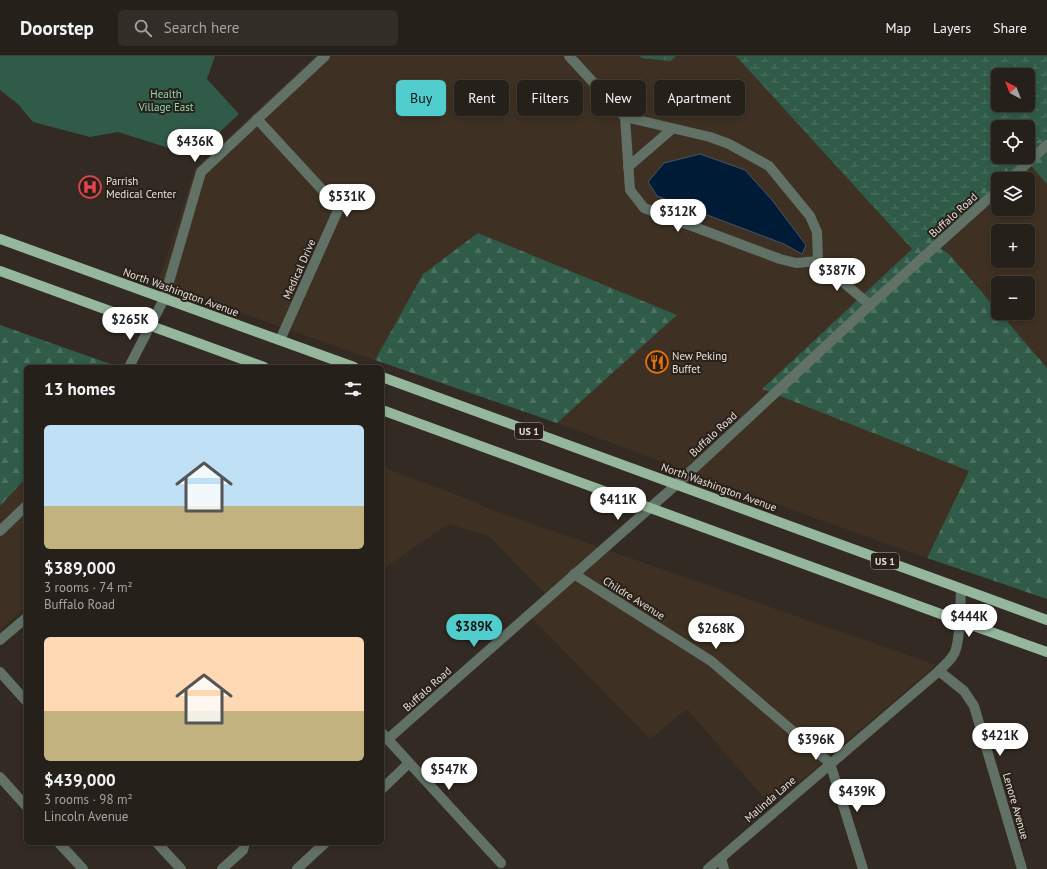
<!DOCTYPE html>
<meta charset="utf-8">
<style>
body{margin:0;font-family:"PT Sans",sans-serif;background:#322d27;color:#f1f3f6;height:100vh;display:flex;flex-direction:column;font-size:15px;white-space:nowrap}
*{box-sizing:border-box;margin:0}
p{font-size:13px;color:#a4a3a2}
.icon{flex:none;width:22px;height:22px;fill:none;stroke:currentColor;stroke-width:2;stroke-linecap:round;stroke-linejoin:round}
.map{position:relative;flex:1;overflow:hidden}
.panel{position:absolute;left:24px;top:309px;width:360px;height:480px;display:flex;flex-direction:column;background:#26201a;border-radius:6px;box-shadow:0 2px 6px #0003,0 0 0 1px #423e39}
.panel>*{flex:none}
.hud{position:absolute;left:396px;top:24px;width:380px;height:36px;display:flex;gap:8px}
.needle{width:26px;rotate:318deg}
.tools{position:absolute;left:991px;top:12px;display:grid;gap:8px}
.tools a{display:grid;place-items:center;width:44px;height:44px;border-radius:6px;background:#26201a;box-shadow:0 2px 6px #0003,0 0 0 1px #423e39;font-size:20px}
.price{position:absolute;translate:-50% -34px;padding:0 9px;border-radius:14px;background:#fff;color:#222;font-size:13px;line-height:26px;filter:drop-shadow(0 1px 2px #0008)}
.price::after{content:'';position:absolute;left:50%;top:24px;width:12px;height:9px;margin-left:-6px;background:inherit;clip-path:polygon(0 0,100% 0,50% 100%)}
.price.on{background:#52cdce;color:#111}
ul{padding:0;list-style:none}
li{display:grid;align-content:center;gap:8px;height:212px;padding:0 20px}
li span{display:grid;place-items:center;height:124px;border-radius:6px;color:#555}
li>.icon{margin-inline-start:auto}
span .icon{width:72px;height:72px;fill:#fffc;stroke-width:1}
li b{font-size:17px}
h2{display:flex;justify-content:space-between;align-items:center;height:48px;padding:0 20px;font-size:17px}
.pill{padding:0 14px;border-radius:6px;background:#26201a;box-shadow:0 2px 6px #0003,0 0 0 1px #423e39;font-size:14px;line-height:36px}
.pill.on{background:#52cdce;color:#111}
header{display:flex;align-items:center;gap:24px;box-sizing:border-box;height:56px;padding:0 20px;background:#26201a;border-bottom:1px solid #423e39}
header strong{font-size:19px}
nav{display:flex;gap:22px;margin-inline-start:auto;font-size:14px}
.search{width:280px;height:36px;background:#322d27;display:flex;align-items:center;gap:10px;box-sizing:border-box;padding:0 14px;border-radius:6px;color:#a4a3a2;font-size:15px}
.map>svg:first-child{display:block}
.commercial{fill:#3e3123;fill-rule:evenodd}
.forest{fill:url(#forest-firs)}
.wetland{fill:url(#wetland-marsh);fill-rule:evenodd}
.green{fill:#305b48}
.water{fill:#001b35;stroke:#455667}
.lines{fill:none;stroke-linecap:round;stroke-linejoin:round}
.minor{stroke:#617165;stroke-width:10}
.major{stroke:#95b79d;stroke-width:10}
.labels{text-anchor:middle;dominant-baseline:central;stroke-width:4;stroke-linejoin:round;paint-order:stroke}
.shield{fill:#292119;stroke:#aea7a2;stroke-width:1}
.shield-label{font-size:10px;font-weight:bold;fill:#e7e1dc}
.park-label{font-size:11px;fill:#8dd9b6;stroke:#292119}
.poi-label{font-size:11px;fill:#e7e1dc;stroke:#292119;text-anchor:start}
.street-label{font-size:11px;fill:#e7e1dc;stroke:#292119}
</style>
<header>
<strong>Doorstep</strong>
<div class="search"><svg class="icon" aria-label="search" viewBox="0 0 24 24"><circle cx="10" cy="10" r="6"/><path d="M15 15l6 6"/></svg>Search here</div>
<nav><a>Map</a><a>Layers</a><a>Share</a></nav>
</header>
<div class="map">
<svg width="1047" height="813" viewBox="0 0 1047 813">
<defs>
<pattern id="forest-firs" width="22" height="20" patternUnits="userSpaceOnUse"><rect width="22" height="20" fill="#305b48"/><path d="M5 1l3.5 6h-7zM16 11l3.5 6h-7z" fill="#4e7262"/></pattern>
<pattern id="wetland-marsh" width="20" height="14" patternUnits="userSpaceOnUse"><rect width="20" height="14" fill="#305b48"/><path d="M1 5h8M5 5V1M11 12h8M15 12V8" fill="none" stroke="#4e7262"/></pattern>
</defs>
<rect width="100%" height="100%" fill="#332a23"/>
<g class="commercial">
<path d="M315 0H640L641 2 671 5 676 0H736L912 193 762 333 969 415 927 502 820 464 557 367 677 259 423 218 375 304 158 228 195 112ZM772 144 806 189 802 198 784 188Z"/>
<path d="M1031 110 1047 128V312L1000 257H1028V227H998V255L949 198 940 192 998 140V153H1028V123H1017ZM998 175H1028V205H998Z"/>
<path d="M382 411 468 443 490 453 936 609 771 750 687 653 650 683 525 555 548 541 489 480 448 468 382 514Z"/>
<path d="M26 422V551L0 574V450Z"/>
</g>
<g class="forest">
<path d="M1047 76V128L1031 110 1017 123H998V140L940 192 949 198 998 255V257H1000L1047 312V543L927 502 969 415 762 333 912 193 911 192 1018 101H1028V93Z"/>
<path d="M478 177 677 259 557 367 375 304 423 218Z"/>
<path d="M0 269 119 311H26V422L0 450Z"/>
</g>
<g class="wetland">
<path d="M640 0H676L671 5 641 2Z"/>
<path d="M736 0H1047V76L1028 93V71H998V101H1018L911 192ZM998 19H1028V49H998Z"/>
</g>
<path class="green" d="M0 0H215L207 23 239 58 194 100 118 76 90 81 33 66 18 48 0 34Z"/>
<path class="water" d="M700 98 745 114 772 144 806 189 802 198 784 188 657 140 648 126 664 107Z"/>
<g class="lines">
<g class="minor">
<path d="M569 0 625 61 710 81 729 88 769 110 810 160 817 176 818 205"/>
<path d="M625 61 630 134 644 152 780 203 796 207 818 205 870 249"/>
<path d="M257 63 339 152 280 284"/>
<path d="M628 111 672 73"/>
<path d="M1010 123 1047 89"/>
<path d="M129 311 164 243 201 116 325 0"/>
<path d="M0 475 26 450"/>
<path d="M574 518 711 605 830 707 863 813"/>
<path d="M0 584 26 562"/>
<path d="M939 615 964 635 974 650 1022 813"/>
<path d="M0 616 26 645"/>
<path d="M382 677 501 807"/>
<path d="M388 683 677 428 870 249 998 134"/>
<path d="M0 721 26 750"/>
<path d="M382 733 409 707"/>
<path d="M59 787 83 813"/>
<path d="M157 787 181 813"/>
<path d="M721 802 724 813"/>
<path d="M222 813 243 794 245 787"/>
<path d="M297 813 325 787"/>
<path d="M708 813 939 615C945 608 954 602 956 593 961 575 960 552 961 533"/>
</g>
<g class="major">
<path d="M0 183 354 311"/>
<path d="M0 215 264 311"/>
<path d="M382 321 1047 564"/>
<path d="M382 354 960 565 1047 596"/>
</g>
</g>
<defs>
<g id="hospital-ring" transform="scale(1.15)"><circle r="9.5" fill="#292119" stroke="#e0444e" stroke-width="1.5"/><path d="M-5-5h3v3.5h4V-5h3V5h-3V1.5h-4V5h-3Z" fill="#e0444e"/></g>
<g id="restaurant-ring" transform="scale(1.15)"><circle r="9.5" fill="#292119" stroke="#e8710a" stroke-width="1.5"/><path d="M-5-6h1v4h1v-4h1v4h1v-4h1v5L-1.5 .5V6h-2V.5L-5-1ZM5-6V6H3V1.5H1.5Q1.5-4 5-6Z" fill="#e8710a"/></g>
</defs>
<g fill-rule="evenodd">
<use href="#hospital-ring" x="90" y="131"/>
<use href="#restaurant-ring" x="657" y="306"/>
</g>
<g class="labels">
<g class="shield">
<rect x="515" y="367" width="28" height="16" rx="3"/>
<rect x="871" y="497" width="28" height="16" rx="3"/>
</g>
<g class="shield-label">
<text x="529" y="375">US 1</text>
<text x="885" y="505">US 1</text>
</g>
<g class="park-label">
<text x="166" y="38">Health<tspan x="166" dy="13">Village East</tspan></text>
</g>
<g class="poi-label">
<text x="106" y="125">Parrish<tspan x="106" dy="13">Medical Center</tspan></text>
<text x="672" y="300">New Peking<tspan x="672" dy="13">Buffet</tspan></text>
</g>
<g class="street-label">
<text transform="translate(953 159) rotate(-42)">Buffalo Road</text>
<text transform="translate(299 213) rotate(-66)">Medical Drive</text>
<text transform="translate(181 236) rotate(20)">North Washington Avenue</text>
<text transform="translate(713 378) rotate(-43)">Buffalo Road</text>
<text transform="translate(719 431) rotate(20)">North Washington Avenue</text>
<text transform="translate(634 542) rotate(32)">Childre Avenue</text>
<text transform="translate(427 633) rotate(-42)">Buffalo Road</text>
<text transform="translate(770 743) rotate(-41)">Malinda Lane</text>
<text transform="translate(1016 750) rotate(74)">Lenore Avenue</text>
</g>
</g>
</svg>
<div class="tools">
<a><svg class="needle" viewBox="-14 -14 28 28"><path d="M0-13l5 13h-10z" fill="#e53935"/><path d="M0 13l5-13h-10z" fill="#a4a3a2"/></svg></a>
<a><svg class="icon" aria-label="locate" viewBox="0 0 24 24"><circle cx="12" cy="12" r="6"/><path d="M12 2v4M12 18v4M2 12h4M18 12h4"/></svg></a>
<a><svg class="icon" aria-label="layers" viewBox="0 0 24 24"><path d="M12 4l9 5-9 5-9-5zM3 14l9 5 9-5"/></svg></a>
<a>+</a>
<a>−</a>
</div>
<b class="price" style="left:195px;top:107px">$436K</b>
<b class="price" style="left:347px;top:162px">$531K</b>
<b class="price" style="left:678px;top:177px">$312K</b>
<b class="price" style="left:837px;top:236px">$387K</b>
<b class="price" style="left:130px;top:285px">$265K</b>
<b class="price" style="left:618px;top:465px">$411K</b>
<b class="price" style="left:969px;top:582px">$444K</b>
<b class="price on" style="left:474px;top:592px">$389K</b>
<b class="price" style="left:716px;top:594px">$268K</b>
<b class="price" style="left:1000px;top:701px">$421K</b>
<b class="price" style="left:816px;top:705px">$396K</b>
<b class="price" style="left:449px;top:735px">$547K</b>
<b class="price" style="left:857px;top:757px">$439K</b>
<div class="hud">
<a class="pill on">Buy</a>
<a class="pill">Rent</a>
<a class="pill">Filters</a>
<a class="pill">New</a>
<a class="pill">Apartment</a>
</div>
<section class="panel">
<h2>13 homes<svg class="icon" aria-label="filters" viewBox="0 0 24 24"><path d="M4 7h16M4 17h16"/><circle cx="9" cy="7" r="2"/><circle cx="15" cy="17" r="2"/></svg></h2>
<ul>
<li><span style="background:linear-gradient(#bfe0f5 65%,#c2b280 0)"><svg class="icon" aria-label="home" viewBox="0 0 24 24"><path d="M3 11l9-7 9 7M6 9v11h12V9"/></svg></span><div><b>$389,000</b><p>3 rooms · 74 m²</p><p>Buffalo Road</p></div></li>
<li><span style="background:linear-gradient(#ffd9b3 60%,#c2b280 0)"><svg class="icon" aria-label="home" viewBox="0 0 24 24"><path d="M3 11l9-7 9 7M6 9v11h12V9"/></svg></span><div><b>$439,000</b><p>3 rooms · 98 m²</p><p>Lincoln Avenue</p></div></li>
</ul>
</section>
</div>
